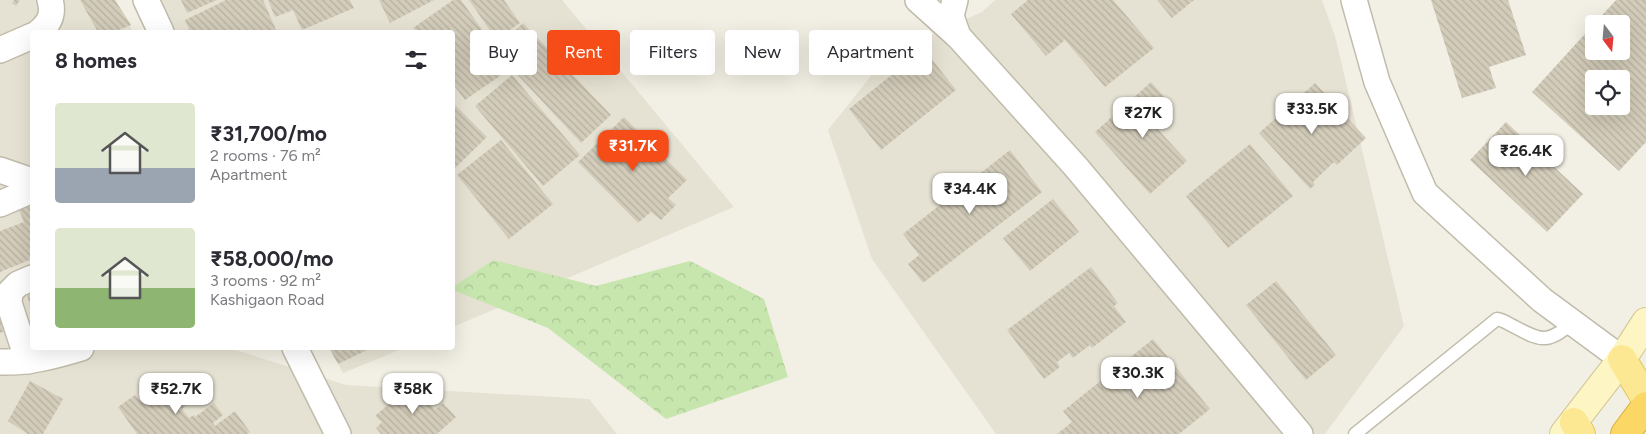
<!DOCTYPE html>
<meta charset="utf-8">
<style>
body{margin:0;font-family:Figtree,sans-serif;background:#f2f2f3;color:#2b2b33;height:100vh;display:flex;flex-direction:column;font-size:19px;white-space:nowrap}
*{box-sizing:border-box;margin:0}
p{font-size:16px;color:#7c7c81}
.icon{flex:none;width:28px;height:28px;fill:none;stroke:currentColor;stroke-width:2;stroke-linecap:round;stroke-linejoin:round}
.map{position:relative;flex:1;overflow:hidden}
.side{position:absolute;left:30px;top:30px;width:425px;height:320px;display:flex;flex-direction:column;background:#fff;border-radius:5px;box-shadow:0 5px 20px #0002}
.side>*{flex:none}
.hud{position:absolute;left:470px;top:30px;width:475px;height:45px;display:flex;gap:10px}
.needle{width:32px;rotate:164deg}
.controls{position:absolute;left:1585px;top:15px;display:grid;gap:10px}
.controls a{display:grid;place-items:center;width:45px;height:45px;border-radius:5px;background:#fff;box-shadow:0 5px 20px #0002;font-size:25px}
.price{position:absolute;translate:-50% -42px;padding:0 11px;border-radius:10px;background:#fff;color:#222;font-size:16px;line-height:32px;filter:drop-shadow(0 1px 2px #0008)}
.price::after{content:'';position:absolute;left:50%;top:30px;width:15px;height:11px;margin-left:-8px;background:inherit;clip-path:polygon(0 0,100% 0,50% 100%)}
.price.current{background:#f64d18;color:#fff}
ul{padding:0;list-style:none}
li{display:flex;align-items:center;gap:15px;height:125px;padding:0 25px}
li span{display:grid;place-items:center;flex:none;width:140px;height:100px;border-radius:5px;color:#555}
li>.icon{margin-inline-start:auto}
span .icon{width:60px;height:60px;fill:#fffc;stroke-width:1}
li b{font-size:21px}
h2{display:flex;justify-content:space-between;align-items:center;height:60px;padding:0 25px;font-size:21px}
.pill{padding:0 18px;border-radius:5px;background:#fff;box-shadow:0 5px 20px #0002;font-size:18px;line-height:45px}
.pill.current{background:#f64d18;color:#fff}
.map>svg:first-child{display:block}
.residential{fill:#e6e2d3}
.forest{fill:url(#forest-crowns)}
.building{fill:url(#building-back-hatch);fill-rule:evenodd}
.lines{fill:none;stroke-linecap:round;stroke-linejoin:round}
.lane-casing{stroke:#c0bbaa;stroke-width:15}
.street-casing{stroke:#c0bbaa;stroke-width:28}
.secondary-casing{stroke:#d1c795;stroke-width:30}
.primary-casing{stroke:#e1c763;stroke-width:30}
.highway-casing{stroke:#daad36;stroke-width:30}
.lane{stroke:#fff;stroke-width:12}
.street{stroke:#fff;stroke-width:25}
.secondary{stroke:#fdf5c3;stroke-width:28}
.primary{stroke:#fce893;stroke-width:28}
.highway{stroke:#fbd766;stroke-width:28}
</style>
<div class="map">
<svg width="1646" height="434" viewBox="0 0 1646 434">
<defs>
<pattern id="forest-crowns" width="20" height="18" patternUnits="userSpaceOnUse" patternTransform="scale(1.25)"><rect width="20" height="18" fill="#c7e6ae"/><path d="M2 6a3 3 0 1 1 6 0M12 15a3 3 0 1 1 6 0" fill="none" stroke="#acc696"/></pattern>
<pattern id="building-back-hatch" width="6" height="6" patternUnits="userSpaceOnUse" patternTransform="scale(1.25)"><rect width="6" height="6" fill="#d3ccba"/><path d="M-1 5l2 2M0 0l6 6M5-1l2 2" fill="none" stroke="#b6b0a0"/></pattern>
</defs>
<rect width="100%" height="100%" fill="#f2efe4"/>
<g class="residential">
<path d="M0 0H115L133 32H32V348H235L236 350 346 385 589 399 617 434H0Z"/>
<path d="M148 0H562L734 207 453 327 452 32H165Z"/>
<path d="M995 0H1322L1335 36 1404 326 1325 434H996L872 259 828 130 874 72 908 45 982 12Z"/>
<path d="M330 348H404L343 373Z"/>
</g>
<path class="forest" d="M493 260 596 286 690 261 764 299 788 377 666 419 548 328 453 290V287Z"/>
<g class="building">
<path d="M14 0H20L16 6 12 3Z"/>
<path d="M80 0H115L131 25 114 32H98Z"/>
<path d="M181 0H217L187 13Z"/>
<path d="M226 0H263L277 32H190L185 20Z"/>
<path d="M268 0H350L354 8 302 30 293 10 275 17Z"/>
<path d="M379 0H434L390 23Z"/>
<path d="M453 0H461L510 69 465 100 452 83V32H417L413 28Z"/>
<path d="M469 0H504L520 23 496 39Z"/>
<path d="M1028 0H1113L1154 48 1105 87 1065 40 1046 56 1011 14Z"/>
<path d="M1157 0H1194L1172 18Z"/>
<path d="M1431 0H1508L1526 55 1489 67 1496 88 1462 98Z"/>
<path d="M1616 0H1646V142L1619 171 1532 92 1594 24V51H1621V24H1594ZM1594 79H1621V106H1594Z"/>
<path d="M523 23 611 115 581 143 513 70 524 60 505 40Z"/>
<path d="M924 49 956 90 881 150 849 109Z"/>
<path d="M512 75 580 155 543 186 475 106Z"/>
<path d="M1151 82 1173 106 1153 124 1187 161 1150 194 1095 132Z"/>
<path d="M1315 83 1366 138 1337 165 1334 162 1313 182 1315 185 1310 189 1259 133Z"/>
<path d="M456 106 487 137 452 171V110Z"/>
<path d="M624 117 687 180 668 198 676 205 661 220 651 212 638 223 578 162Z"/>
<path d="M1506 122 1583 194 1547 232 1470 160Z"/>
<path d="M501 140 553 204 509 239 457 175Z"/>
<path d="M1250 144 1293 196 1228 248 1186 196Z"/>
<path d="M1010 150 1042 192 923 283 908 264 919 255 903 234Z"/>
<path d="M32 196V259L0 272V231L24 222 16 203Z"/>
<path d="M1053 199 1079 232 1030 271 1003 238Z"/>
<path d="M1091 267 1118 303 1114 306 1126 322 1092 348 1090 345 1073 358 1069 353 1057 362 1060 367 1044 379 1007 330Z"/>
<path d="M1276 281 1336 355 1306 380 1246 305Z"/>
<path d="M32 294V311L27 295Z"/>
<path d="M0 302 11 329 0 333Z"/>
<path d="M1153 339 1210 409 1179 434H1057L1072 422 1063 411Z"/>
<path d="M329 348H371L338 364Z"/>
<path d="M164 374 187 405 182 409 189 418 194 415 195 417 214 403 223 415 213 423 215 426 235 411 250 432 247 434H137L118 407 135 395 141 402 154 392 149 385Z"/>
<path d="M30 381 63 399 43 434H28L8 421Z"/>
<path d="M415 381 426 393 424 398 435 410 443 403 456 417 437 434H381L376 428 382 422 375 416Z"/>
</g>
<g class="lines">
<g class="lane-casing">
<path id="lane" d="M1355 434 1497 319C1504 320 1508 324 1515 327 1544 343 1548 342 1574 322"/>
</g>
<g class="street-casing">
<g id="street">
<path d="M146 0 161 32"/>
<path d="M918 0 958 36 1076 167 1300 434"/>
<path d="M955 0 951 16 958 36"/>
<path d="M1354 0 1377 82 1425 193 1542 300 1622 359"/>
<path d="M39 32C50 23 54 14 50 0"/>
<path d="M0 50 32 36"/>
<path d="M0 170 32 181"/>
<path d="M0 204 32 190"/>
<path d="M295 348 338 434"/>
<path d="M28 361 9 303 10 292 18 284 32 278"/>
<path d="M0 362C29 363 54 356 81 348"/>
</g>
</g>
<g class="secondary-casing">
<path id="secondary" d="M1564 434 1622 359 1646 322"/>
</g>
<g class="primary-casing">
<g id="primary">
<path d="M1622 359 1646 399"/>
<path d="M1574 422 1581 434"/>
</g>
</g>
<g class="highway-casing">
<path id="highway" d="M1625 434 1646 406"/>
</g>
<use href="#lane" class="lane"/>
<use href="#street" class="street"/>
<use href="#secondary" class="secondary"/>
<use href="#primary" class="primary"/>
<use href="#highway" class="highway"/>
</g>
</svg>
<div class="controls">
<a><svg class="needle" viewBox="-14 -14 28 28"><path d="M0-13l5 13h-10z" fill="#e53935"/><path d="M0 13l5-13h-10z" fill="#7c7c81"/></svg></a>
<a><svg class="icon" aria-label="locate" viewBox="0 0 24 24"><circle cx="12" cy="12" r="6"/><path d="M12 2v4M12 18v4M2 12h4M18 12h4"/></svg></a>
</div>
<b class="price" style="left:1312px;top:135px">₹33.5K</b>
<b class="price" style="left:1143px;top:139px">₹27K</b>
<b class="price current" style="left:633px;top:172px">₹31.7K</b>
<b class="price" style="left:1526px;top:177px">₹26.4K</b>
<b class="price" style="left:970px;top:215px">₹34.4K</b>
<b class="price" style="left:1138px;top:399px">₹30.3K</b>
<b class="price" style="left:176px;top:415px">₹52.7K</b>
<b class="price" style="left:413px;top:415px">₹58K</b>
<div class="hud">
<a class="pill">Buy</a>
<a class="pill current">Rent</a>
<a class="pill">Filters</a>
<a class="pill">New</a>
<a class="pill">Apartment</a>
</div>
<section class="side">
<h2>8 homes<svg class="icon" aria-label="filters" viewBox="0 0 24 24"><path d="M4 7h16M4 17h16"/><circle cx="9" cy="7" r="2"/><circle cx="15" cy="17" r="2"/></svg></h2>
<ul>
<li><span style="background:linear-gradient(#dfe7d0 65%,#9aa5b1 0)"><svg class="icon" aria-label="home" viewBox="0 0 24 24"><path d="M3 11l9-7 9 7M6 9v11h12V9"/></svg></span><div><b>₹31,700/mo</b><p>2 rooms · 76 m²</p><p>Apartment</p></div></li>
<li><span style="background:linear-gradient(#dfe7d0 60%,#8fb573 0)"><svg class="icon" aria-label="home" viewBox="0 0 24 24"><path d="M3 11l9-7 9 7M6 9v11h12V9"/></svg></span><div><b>₹58,000/mo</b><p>3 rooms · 92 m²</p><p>Kashigaon Road</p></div></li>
</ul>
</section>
</div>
